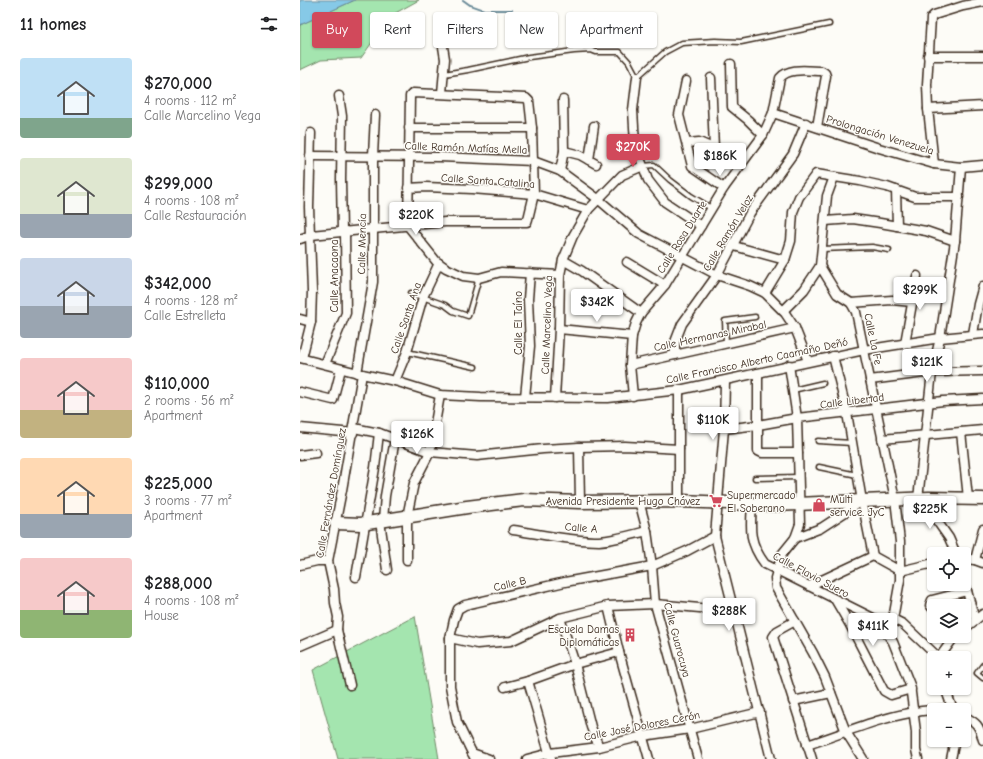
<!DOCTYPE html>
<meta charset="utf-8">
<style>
body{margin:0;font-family:"Comic Neue",sans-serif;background:#f2f2f2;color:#202124;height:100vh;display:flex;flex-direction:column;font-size:15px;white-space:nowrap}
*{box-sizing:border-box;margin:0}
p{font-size:13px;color:#757577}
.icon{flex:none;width:22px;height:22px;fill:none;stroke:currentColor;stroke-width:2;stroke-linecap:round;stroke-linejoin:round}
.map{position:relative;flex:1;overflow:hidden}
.side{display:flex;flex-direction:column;background:#fff;width:300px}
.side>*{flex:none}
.guide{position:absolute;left:12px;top:12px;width:380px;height:36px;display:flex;gap:8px}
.buttons{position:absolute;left:627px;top:547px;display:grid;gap:8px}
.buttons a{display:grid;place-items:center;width:44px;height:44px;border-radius:4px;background:#fff;box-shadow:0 1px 3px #0004;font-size:20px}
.price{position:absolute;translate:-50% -34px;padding:0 9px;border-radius:4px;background:#fff;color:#222;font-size:13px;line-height:26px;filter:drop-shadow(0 1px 2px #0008)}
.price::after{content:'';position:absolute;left:50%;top:24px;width:12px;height:9px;margin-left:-6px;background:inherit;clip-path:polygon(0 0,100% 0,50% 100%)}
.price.current{background:#d1495b;color:#fff}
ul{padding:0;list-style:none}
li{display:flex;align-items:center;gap:12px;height:100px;padding:0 20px}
li span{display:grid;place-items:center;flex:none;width:112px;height:80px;border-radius:4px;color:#555}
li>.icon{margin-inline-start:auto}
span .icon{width:48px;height:48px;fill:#fffc;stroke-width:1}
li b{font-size:17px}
h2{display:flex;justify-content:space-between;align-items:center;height:48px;padding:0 20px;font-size:17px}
.tag{padding:0 14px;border-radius:4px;background:#fff;box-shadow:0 1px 3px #0004;font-size:14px;line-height:36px}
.tag.current{background:#d1495b;color:#fff}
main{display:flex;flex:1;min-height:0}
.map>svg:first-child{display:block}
.green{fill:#a4e5af;stroke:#708866}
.water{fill:#86c9e7;stroke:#688997}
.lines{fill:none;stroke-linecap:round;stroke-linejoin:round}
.stream{stroke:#688997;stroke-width:2}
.service-casing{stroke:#3b2a1e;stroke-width:7}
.minor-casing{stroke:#3b2a1e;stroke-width:11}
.secondary-casing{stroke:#3b2a1e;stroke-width:15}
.service{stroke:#fdfcf7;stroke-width:4}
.minor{stroke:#fdfcf7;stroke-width:8}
.secondary{stroke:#fdfcf7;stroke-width:12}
.labels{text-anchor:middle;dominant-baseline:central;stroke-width:3;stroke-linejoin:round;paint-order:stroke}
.street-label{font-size:11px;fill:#3b2a1e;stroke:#fdfcf7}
.poi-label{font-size:11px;fill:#3b2a1e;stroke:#fdfcf7;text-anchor:start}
</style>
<main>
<section class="side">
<h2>11 homes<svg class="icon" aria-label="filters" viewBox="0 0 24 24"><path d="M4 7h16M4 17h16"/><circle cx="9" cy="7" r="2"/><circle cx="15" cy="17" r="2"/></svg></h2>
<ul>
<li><span style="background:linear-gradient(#bfe0f5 75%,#7fa58c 0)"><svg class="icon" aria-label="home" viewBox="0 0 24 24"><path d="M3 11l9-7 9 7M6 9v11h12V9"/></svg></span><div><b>$270,000</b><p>4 rooms · 112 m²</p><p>Calle Marcelino Vega</p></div></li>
<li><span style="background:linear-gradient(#dfe7d0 70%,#9aa5b1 0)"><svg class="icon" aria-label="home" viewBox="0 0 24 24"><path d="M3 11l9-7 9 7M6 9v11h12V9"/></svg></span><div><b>$299,000</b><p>4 rooms · 108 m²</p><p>Calle Restauración</p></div></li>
<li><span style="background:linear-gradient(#c9d6e8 60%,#9aa5b1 0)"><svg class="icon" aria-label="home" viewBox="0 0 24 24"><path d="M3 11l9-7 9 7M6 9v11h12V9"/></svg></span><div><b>$342,000</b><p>4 rooms · 128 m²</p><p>Calle Estrelleta</p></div></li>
<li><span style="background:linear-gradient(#f6c9c9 65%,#c2b280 0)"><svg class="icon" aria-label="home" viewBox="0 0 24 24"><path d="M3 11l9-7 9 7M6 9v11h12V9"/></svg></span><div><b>$110,000</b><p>2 rooms · 56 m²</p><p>Apartment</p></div></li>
<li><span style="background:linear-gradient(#ffd9b3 70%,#9aa5b1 0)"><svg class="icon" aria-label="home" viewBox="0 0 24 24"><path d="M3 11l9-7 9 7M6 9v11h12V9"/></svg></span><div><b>$225,000</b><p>3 rooms · 77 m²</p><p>Apartment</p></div></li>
<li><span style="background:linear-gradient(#f6c9c9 65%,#8fb573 0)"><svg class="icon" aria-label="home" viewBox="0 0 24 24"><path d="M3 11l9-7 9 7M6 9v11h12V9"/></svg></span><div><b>$288,000</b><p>4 rooms · 108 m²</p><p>House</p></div></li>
</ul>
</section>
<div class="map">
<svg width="683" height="759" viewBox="0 0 683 759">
<rect width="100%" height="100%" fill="#fdfcf7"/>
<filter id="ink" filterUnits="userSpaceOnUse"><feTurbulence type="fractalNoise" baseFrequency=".025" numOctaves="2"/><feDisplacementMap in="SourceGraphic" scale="8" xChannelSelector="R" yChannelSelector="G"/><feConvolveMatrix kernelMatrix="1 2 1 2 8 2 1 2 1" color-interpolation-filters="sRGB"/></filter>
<g filter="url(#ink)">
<g class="green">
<path d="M55 0H119L81 21 73 41 61 58 21 60 0 70V25Z"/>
<path d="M115 616 139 759H38L13 670Z"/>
</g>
<path class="water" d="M0 0H55L0 25Z"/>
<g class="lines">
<path class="stream" d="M163 0 170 5 184 10H212L215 31 220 40"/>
<g class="service-casing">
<g id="service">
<path d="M144 74 168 70 229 57 274 51 291 50 296 52H320L329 62 337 77 365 52 382 43 415 41 441 42 529 24"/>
<path d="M343 166 354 165 370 180 391 196 411 208"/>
<path d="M522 249 572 247 589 250"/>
<path d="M111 293 145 305 153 311 168 316 179 278"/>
<path d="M426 343 425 321 455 317"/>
<path d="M107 352 175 367"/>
<path d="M493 390 523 383"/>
<path d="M518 441 552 443"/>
<path d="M519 467 557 475"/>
<path d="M455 478 498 477"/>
<path d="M683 665 677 673 683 678"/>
</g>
</g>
<g class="minor-casing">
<g id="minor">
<path d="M140 28 145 59 142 93"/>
<path d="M628 56H683"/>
<path d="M431 64 432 107 448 120 463 135"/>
<path d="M337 77 333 110 335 144 348 180 365 202 401 226"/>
<path d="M411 78 414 148"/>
<path d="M386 81 379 115 392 166 424 188"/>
<path d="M39 96 42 116 41 179 42 232"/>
<path d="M628 109 683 106"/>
<path d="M473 113 579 148 634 164 661 167 683 165"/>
<path d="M109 128H232"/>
<path d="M387 143 399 142 443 161"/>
<path d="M264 151 280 155 296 164"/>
<path d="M10 156 140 157 233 161 260 171 298 199 339 234 417 275 450 286 465 293 485 313 495 328 508 361"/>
<path d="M289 160 294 126"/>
<path d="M634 164 628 109 627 85 631 18 634 15 663 6 683 2"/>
<path d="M260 171 264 151 263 100"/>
<path d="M108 188 126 187 172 189 234 194 288 210"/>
<path d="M596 190 597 226"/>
<path d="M525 221 553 219 580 223 626 231 655 241"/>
<path d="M0 239 11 235 145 222H227L228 219 234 194 232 128 229 101 226 98 113 93 110 96 108 226 136 261 146 268 163 276 179 278 201 272 260 275"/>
<path d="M434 246 485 260"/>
<path d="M263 260 282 271 341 313"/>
<path d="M327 262 365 285"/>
<path d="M520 266 537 294 551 303 556 312 595 499 600 542V580L593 619 603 624 639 658"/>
<path d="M465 293 485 260 491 241 493 212 499 197 516 174 560 181 587 187 615 197H659"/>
<path d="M551 303 592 300 612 302"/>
<path d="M483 311 504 290 520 266 527 196 534 177"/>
<path d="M0 319 11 322"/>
<path d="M259 329 332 336"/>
<path d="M673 334 678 304 683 286"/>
<path d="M605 343 617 276"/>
<path d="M375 355V342L382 324 417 275 450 213 493 154 506 123"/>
<path d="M533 356 547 413 562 501 573 556"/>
<path d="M0 358 62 374 95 381 140 395 181 397 308 398 379 390 564 350 640 338 683 334"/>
<path d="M2 358 11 322 12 291 9 207 11 133"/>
<path d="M25 364 46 313 45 231"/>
<path d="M330 365 495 328"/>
<path d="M489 365 497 418 500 524 495 538 482 554 475 578 476 588 513 653 525 677 546 732 563 759"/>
<path d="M57 373 73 282V156L75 115"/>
<path d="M458 373V451L462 453H498"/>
<path d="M570 380 632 372 683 371"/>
<path d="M95 381 107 352 123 297 139 263"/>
<path d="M425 381 424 429 415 536 471 759"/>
<path d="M379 390V501"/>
<path d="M0 392 33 400 41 369"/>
<path d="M333 396 330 365 332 336 336 323 341 313 365 285 424 188 463 135 473 113 480 78C489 67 509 71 522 71L525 73 526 76 517 127"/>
<path d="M225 397 230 346 228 299 230 273"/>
<path d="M255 398 259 329 260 275 263 260 273 236 288 210 322 175 343 166"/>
<path d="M0 428 53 433"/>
<path d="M54 428 79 433 130 452 177 456 243 449 279 447 325 446 379 449"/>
<path d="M424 429 458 425 497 418 576 409 643 401 683 399"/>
<path d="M661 432 668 498"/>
<path d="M582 439 683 430"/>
<path d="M279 447 280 502"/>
<path d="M0 455 16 453"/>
<path d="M629 498 630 511 649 538 656 554"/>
<path d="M618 499 632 372 640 338 655 241 661 167"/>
<path d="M339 501 347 531 352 566 355 604 398 759"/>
<path d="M452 505C450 530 449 543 465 564L577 620 593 642 610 685 616 732V750L618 759"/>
<path d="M83 520 85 496 95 439"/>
<path d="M80 521 87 570"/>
<path d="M213 530C240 534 271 541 299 541 315 540 331 535 347 531"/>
<path d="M495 538 521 528 561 502"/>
<path d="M664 559 675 560 683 563"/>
<path d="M107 560V517L114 483 130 452 140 395"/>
<path d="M675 560 683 529"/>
<path d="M0 565 17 561H28"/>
<path d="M56 577 75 468 79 433"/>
<path d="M664 580 675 620"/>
<path d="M509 586 573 556 600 571 634 563"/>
<path d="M536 601 550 625 584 691 591 695 611 689"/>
<path d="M308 606 319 652 349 759"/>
<path d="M634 610 630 605 632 600 667 591"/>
<path d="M260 618 275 664 291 727 299 747"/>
<path d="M495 621 477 631 473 637 512 759"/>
<path d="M664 629 683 614"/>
<path d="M150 638 177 644 211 641 260 618 308 606 355 604 433 611"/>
<path d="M0 646 37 630"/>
<path d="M639 658 655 636"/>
<path d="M228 681 251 759"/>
<path d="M50 685 37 630 38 617 35 603 34 589 28 561 42 490 62 374"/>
<path d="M205 687 228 681 275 664 319 652"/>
<path d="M645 688 653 710"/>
<path d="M493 701 531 693"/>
<path d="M664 716C677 723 679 725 683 740"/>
<path d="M507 745C545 733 582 716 622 711 632 710 641 708 650 710"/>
<path d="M172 753 189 759"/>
<path d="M175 759 157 722 150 686V638L154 620 158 609 165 605 265 582 352 566 387 551 415 536"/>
<path d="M227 759 250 753 299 747 343 736 390 729 460 712"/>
<path d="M651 759 655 740"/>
</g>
</g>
<g class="secondary-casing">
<path id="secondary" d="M36 523 61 524 167 507 224 500 280 502 381 501 475 505 629 498 683 499"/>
</g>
<use href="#service" class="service"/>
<use href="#minor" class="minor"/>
<use href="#secondary" class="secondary"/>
</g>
</g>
<defs>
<g id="supermarket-bare" transform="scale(1.08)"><path d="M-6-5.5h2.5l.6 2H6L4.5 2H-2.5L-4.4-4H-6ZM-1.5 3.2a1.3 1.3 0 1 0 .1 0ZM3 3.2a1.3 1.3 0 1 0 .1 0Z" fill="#d1495b" stroke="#fdfcf7" stroke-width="2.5" paint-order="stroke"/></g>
<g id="shop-bare" transform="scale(1.08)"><path d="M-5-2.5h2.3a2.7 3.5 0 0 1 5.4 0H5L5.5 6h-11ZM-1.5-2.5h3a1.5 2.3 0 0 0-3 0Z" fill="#d1495b" stroke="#fdfcf7" stroke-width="2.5" paint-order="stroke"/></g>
<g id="building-bare" transform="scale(1.08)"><path d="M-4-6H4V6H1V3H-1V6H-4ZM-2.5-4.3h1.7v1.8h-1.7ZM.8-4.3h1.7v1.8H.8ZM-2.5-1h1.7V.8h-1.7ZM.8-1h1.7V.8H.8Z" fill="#d1495b" stroke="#fdfcf7" stroke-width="2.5" paint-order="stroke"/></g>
</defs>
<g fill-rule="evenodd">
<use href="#supermarket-bare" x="416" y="501"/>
<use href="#shop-bare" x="519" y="505"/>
<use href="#building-bare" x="330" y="635"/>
</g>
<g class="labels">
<g class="street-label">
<text transform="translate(580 135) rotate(17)">Prolongación Venezuela</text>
<text transform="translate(166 148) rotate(2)">Calle Ramón Matías Mella</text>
<text transform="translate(188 181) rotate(4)">Calle Santa Catalina</text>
<text transform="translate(428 233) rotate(-59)">Calle Ramón Veloz</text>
<text transform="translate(382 237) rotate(-58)">Calle Rosa Duarte</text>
<text transform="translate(62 244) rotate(-89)">Calle Mencía</text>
<text transform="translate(34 276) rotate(-90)">Calle Anacaona</text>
<text transform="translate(106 318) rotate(-71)">Calle Santa Ana</text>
<text transform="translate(218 323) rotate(-90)">Calle El Taíno</text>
<text transform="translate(247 325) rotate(-88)">Calle Marcelino Vega</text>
<text transform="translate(410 336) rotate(-12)">Calle Hermanas Mirabal</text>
<text transform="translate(573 339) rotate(78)">Calle La Fe</text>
<text transform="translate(457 361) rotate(-12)">Calle Francisco Alberto Caamaño Deñó</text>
<text transform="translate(552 401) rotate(-7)">Calle Libertad</text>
<text transform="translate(31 493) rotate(-80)">Calle Fernández Domínguez</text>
<text x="323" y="501">Avenida Presidente Hugo Chávez</text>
<text transform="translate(281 528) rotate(4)">Calle A</text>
<text transform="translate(511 575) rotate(28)">Calle Flavio Suero</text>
<text transform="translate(210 584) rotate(-13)">Calle B</text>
<text transform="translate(377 640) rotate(75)">Calle Guarocuya</text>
<text transform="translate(342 726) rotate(-11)">Calle José Dolores Cerón</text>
</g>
<g class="poi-label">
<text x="427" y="495">Supermercado<tspan x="427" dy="13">El Soberano</tspan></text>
<text x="530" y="499">Multi<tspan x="530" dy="13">service. JyC</tspan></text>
<text x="319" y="629" text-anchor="end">Escuela Damas<tspan x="319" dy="13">Diplomáticas</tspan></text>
</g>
</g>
</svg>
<div class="buttons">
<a><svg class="icon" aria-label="locate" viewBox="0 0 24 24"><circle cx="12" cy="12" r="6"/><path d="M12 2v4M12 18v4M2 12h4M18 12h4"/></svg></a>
<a><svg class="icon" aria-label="layers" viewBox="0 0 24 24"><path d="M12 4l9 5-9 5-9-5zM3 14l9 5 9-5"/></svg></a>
<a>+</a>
<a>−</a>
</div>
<b class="price current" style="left:333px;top:168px">$270K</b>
<b class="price" style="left:420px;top:177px">$186K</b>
<b class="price" style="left:116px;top:236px">$220K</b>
<b class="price" style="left:620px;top:311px">$299K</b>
<b class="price" style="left:297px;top:323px">$342K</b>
<b class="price" style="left:627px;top:383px">$121K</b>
<b class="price" style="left:413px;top:441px">$110K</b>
<b class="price" style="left:117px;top:455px">$126K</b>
<b class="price" style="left:630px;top:530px">$225K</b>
<b class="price" style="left:429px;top:632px">$288K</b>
<b class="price" style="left:573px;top:647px">$411K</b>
<div class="guide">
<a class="tag current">Buy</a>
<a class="tag">Rent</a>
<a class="tag">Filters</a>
<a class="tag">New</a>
<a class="tag">Apartment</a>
</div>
</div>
</main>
